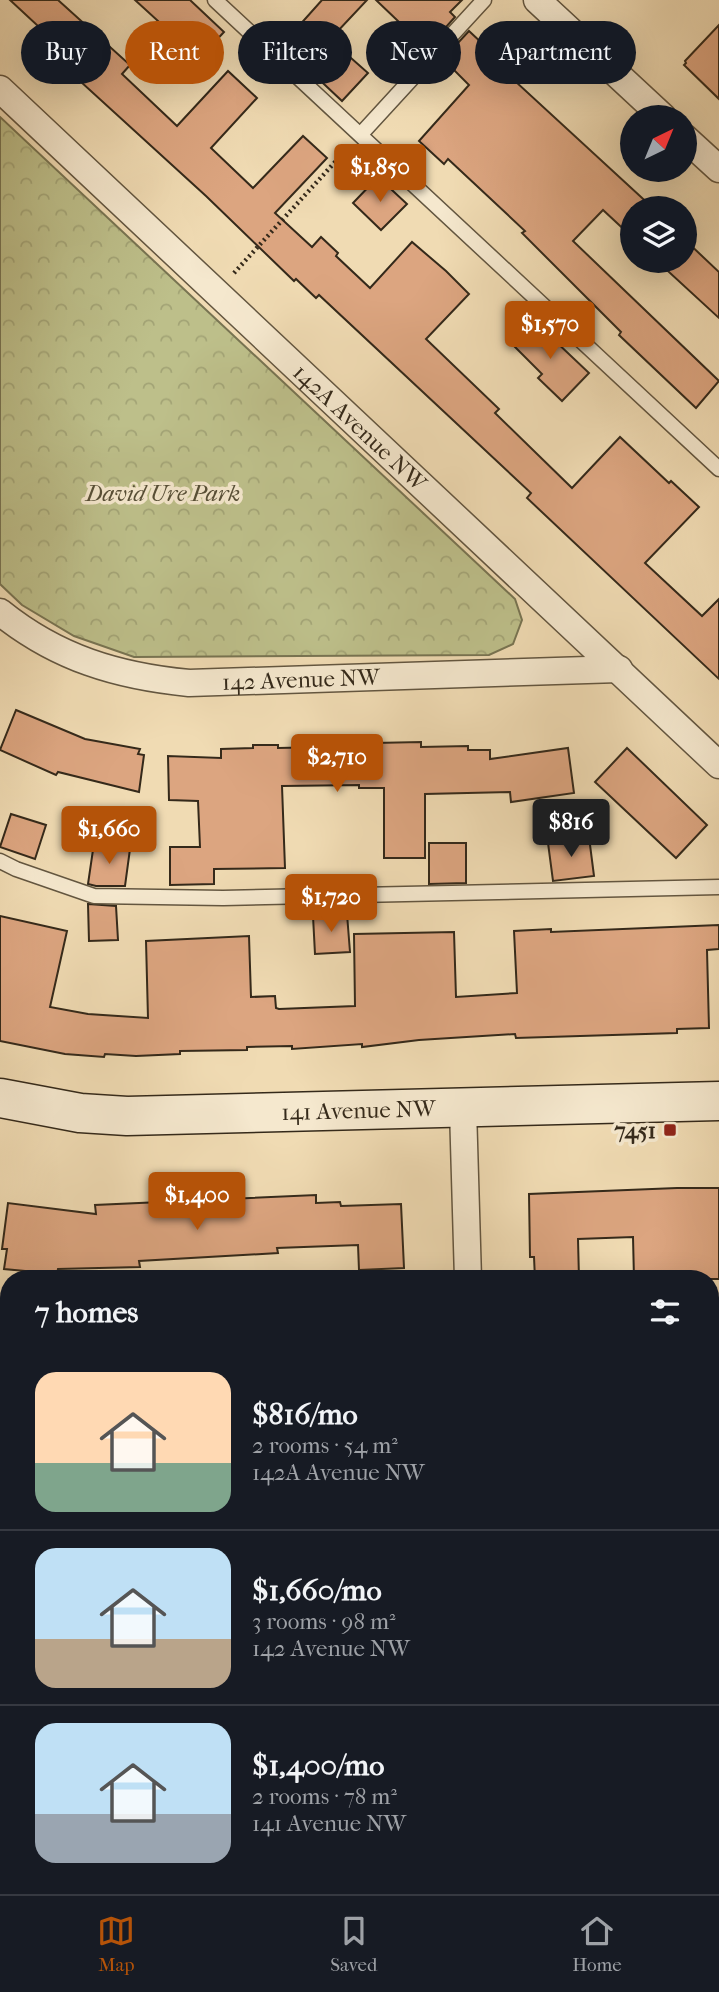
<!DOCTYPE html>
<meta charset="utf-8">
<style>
body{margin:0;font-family:"IM FELL French Canon",serif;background:#242831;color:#f1f3f6;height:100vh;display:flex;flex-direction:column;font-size:26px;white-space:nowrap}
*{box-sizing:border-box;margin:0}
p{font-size:23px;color:#9ea1a6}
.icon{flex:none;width:38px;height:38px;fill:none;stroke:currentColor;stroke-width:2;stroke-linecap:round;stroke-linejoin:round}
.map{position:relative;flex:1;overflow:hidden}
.drawer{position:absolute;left:0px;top:1270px;width:719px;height:625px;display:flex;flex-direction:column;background:#171b24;border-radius:28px 28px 0 0;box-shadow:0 7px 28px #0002}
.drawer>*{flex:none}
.hud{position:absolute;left:21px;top:21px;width:677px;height:63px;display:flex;gap:14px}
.needle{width:46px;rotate:43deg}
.fabs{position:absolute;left:620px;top:105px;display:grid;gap:14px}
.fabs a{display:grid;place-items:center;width:77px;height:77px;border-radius:50%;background:#171b24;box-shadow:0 7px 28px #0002;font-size:35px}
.price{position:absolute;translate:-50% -60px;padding:0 16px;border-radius:7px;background:#b45309;color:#fff;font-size:23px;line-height:46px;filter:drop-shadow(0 2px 4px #0008)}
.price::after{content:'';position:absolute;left:50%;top:42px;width:21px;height:16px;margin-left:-10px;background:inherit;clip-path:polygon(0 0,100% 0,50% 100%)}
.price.current{background:#222;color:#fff}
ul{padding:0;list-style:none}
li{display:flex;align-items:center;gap:21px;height:175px;padding:0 35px}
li+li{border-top:2px solid #363941}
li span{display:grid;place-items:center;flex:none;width:196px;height:140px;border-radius:21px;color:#555}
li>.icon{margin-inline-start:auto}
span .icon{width:84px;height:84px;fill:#fffc;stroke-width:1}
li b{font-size:30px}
h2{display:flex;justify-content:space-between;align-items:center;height:84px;padding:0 35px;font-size:30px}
.pill{padding:0 24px;border-radius:32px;background:#171b24;box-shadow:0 7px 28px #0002;font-size:24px;line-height:63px}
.pill.current{background:#b45309;color:#fff}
.tabs{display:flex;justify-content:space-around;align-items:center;height:98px;border-top:2px solid #363941;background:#171b24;font-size:19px;color:#9ea1a6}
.tabs a{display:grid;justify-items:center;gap:4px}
.tabs .current{color:#b45309}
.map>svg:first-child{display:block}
.forest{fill:url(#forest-crowns);stroke:#787452;stroke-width:2}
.building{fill:#dca580;stroke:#34291a;stroke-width:2}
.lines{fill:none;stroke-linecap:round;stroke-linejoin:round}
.lane-casing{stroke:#635640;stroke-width:17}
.street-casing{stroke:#635640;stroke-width:29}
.secondary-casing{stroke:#34291a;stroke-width:41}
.path{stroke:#34291a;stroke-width:4.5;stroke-dasharray:2 3.5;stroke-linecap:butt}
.lane{stroke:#f5e8ce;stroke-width:14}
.street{stroke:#f5e8ce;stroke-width:26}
.secondary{stroke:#f5e8ce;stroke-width:38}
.poi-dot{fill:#8f2418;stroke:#f5e8ce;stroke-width:2.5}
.labels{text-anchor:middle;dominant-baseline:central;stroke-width:7;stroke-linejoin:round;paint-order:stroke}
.street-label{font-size:23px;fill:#34291a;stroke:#f5e8ce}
.park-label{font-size:23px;font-style:italic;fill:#564e36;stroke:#f5e8ce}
.poi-label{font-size:23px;font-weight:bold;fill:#34291a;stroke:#f5e8ce;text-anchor:end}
</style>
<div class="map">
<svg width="719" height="1894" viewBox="0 0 719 1894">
<defs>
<pattern id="forest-crowns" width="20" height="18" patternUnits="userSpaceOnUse" patternTransform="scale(1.75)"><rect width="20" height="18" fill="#bdbf8a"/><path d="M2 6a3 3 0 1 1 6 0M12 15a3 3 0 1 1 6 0" fill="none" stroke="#a3a476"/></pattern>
</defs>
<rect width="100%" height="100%" fill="#f0dbb3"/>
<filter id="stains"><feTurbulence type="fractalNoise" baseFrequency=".00286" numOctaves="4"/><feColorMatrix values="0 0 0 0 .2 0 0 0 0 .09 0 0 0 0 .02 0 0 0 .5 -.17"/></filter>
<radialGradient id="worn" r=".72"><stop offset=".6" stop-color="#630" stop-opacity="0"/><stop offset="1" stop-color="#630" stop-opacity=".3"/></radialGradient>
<path class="forest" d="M0 117 515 599 522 620 513 644 489 655 134 657 74 636 22 605 0 584Z"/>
<g class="building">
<path d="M10 0H58L130 65 122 74 177 126 228 71 257 98 211 148 253 188 303 136 327 158 275 213 312 247 321 237 338 253 336 256 370 288 412 242 446 271 469 294 426 339 499 409 495 413 572 488 620 437 669 483 671 481 699 507 645 563 702 616 719 599V679L527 498 531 493 319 295 316 298 296 279 294 281 206 196 58 61 66 52Z"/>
<path d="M135 0H190L224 32 194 64 164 37 169 31Z"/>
<path d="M322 0H367L320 50 297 28Z"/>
<path d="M376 0H462L450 12 455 17 429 46 423 41 421 43Z"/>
<path d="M719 25V99L684 65 686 63 685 61Z"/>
<path d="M469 31 499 59 501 57 521 76 516 82 653 208H632V237L603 210 573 241 719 381 696 408 619 335 621 332 522 233 525 231 448 159 444 164 419 141 469 85 443 59Z"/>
<path d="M334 43 368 73 342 101 309 70Z"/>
<path d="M378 177 407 204 381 230 353 203Z"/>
<path d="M684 239 719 272V318L657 261H684Z"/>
<path d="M533 320 589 373 562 401 538 378 542 374 511 343Z"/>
<path d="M16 710 85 739 140 749 138 754 144 755 139 792 58 772 56 775 0 750Z"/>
<path d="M421 742V747L468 746V750H490V759L568 748 574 793 511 802 510 792 425 794V858H384V788H359V785L282 786 285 868 214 869V884L170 885V847H200L198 801 169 800 168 756 221 758V749L253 748V745H278V748L326 747V744Z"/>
<path d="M627 748 707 825 676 858 595 782Z"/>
<path d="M11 814 46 825 35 859 0 847Z"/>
<path d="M589 837 594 876 553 881 548 843Z"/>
<path d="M94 843 130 849 125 886H96L88 884Z"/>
<path d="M429 843H466V883L429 884Z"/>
<path d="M88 904 116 906 118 940 89 941Z"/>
<path d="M347 914 350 952 315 954 313 916Z"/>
<path d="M0 916 67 931 50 1007 88 1014 148 1018 146 941 249 936 251 997 275 996 276 1008 279 1009 355 1006 354 934 454 932 456 997 517 993 514 931 551 929V932L719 925V949L707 950 709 1028 677 1029V1033L516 1038 515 1034 419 1040 362 1047V1044L292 1049V1046L247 1047V1050L180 1051V1054L136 1056 105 1054 104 1057 65 1054 0 1041Z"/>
<path d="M677 1188H719V1279H634L633 1237 578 1239 579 1279H535L534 1257H530L529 1194Z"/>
<path d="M316 1195V1203L340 1202 341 1206 401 1204 404 1268 359 1270 358 1245 277 1248 278 1253 139 1261 140 1267 58 1269 57 1274 4 1269 7 1249H2L8 1203 96 1214 95 1205Z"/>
</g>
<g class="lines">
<g class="lane-casing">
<g id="lane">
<path d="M215 0 719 469"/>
<path d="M361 134 484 0"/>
<path d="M0 861 16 869 94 896 223 898 719 887"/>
<path d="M710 1334 719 1333"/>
<path d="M0 1354H9"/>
<path d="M710 1767H719"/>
<path d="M0 1789H9"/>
</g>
</g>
<g class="street-casing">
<g id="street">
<path d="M537 0 663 117"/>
<path id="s1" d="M0 89 719 765"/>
<path d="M684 137 719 169"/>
<path id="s2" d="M0 612C57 658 117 676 189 683L619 669"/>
<path d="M463 1109 468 1279"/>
<path d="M710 1553H719"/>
<path d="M0 1554 9 1559"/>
<path d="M46 1886V1894"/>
<path d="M486 1886V1894"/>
</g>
</g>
<g class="secondary-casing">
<g id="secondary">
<path id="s3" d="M0 1098 80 1113 127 1116 719 1101"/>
</g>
</g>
<path class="path" d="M234 273 346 150"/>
<use href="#lane" class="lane"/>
<use href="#street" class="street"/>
<use href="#secondary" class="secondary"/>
</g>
<rect class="poi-dot" x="663" y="1123" width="14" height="14" rx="3.5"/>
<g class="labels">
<g class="street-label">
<text stroke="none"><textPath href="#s1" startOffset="494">142A Avenue NW</textPath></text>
<text stroke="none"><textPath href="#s2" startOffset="317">142 Avenue NW</textPath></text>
<text stroke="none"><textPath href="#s3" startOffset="360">141 Avenue NW</textPath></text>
</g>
<g class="park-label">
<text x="163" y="493">David Ure Park</text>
</g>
<g class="poi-label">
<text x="656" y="1130">7451</text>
</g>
</g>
<rect width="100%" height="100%" filter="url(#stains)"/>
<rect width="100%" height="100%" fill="url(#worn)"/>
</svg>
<div class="fabs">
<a><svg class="needle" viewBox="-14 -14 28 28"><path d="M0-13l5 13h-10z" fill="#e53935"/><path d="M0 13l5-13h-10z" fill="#9ea1a6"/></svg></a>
<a><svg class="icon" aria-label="layers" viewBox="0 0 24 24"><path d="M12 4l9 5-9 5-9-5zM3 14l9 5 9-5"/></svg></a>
</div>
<b class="price" style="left:380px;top:204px">$1,850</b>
<b class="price" style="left:550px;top:361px">$1,570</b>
<b class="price" style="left:337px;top:794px">$2,710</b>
<b class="price current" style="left:571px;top:859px">$816</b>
<b class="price" style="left:109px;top:866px">$1,660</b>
<b class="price" style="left:331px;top:934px">$1,720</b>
<b class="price" style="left:197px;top:1232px">$1,400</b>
<div class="hud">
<a class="pill">Buy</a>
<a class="pill current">Rent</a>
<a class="pill">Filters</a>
<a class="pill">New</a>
<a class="pill">Apartment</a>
</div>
<section class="drawer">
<h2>7 homes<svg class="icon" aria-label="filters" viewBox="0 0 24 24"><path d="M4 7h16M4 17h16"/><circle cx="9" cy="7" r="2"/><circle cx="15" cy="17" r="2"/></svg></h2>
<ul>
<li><span style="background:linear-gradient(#ffd9b3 65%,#7fa58c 0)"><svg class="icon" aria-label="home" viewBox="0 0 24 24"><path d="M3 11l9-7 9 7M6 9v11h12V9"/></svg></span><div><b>$816/mo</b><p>2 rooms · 54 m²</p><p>142A Avenue NW</p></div></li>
<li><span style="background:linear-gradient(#bfe0f5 65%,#b9a48a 0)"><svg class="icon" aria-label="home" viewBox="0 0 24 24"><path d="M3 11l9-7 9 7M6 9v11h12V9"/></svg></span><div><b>$1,660/mo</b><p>3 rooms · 98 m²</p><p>142 Avenue NW</p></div></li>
<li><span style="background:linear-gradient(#bfe0f5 65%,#9aa5b1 0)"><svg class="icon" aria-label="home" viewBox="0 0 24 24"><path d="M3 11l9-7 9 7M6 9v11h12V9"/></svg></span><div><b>$1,400/mo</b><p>2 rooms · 78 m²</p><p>141 Avenue NW</p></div></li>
</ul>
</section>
</div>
<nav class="tabs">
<a class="current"><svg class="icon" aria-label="map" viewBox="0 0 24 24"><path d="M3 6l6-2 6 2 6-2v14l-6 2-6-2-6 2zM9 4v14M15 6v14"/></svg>Map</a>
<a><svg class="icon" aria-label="saved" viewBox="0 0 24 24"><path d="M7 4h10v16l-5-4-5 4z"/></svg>Saved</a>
<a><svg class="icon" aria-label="home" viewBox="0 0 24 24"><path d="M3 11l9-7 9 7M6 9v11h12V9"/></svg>Home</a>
</nav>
